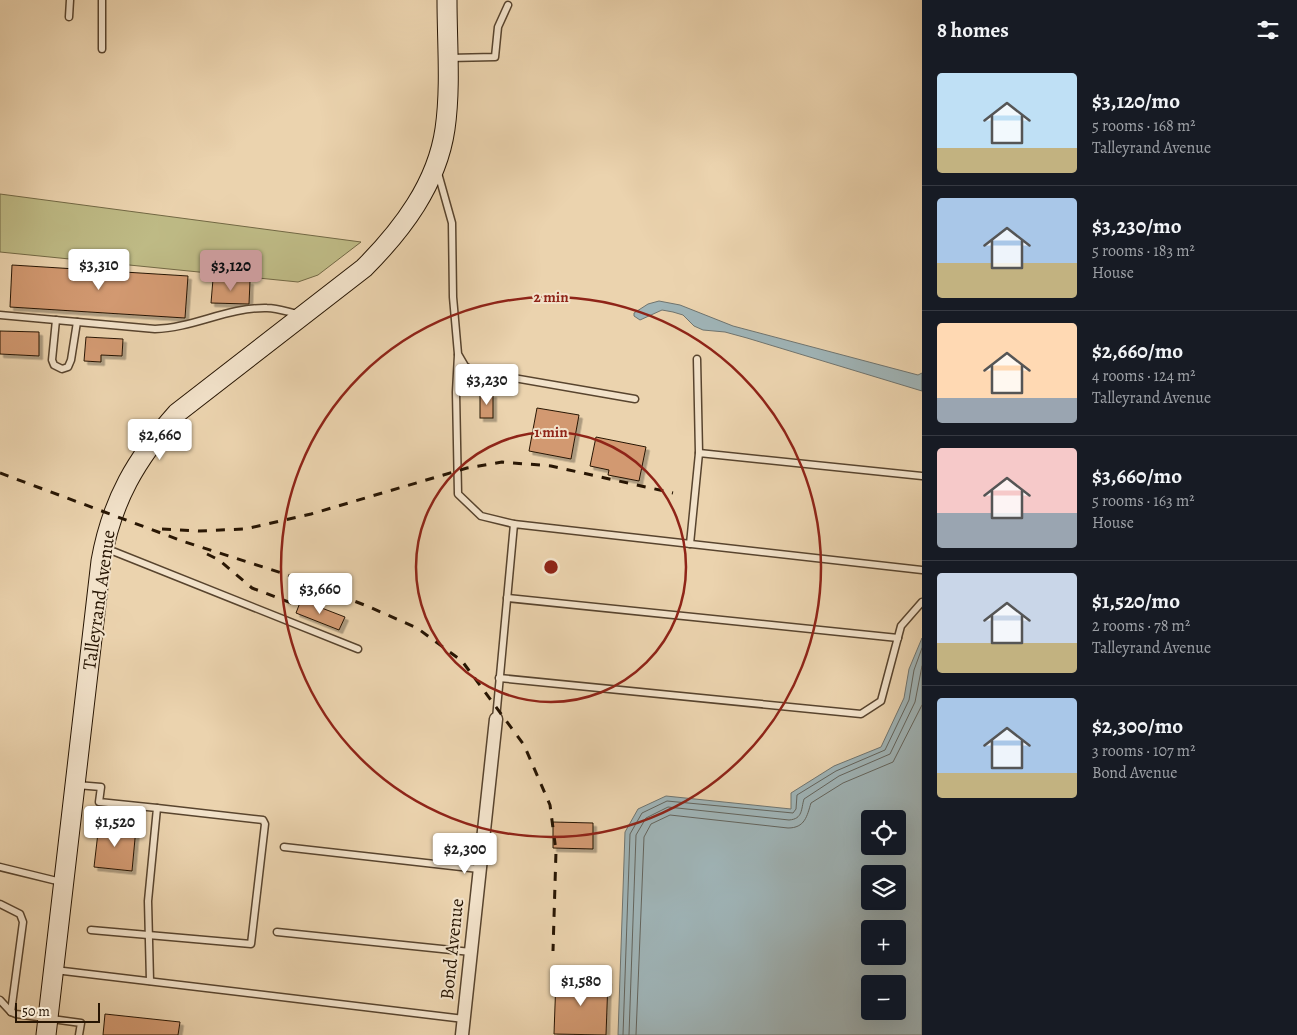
<!DOCTYPE html>
<meta charset="utf-8">
<style>
body{margin:0;font-family:Alegreya,serif;background:#20242c;color:#f1f3f6;height:100vh;display:flex;flex-direction:column;font-size:19px;white-space:nowrap}
*{box-sizing:border-box;margin:0}
p{font-size:16px;color:#9ea1a6}
.icon{flex:none;width:28px;height:28px;fill:none;stroke:currentColor;stroke-width:2;stroke-linecap:round;stroke-linejoin:round}
.map{position:relative;flex:1;overflow:hidden}
.sheet{display:flex;flex-direction:column;background:#171b24;width:375px}
.sheet>*{flex:none}
.fabs{position:absolute;left:861px;top:810px;display:grid;gap:10px}
.fabs a{display:grid;place-items:center;width:45px;height:45px;border-radius:5px;background:#171b24;box-shadow:0 5px 20px #0002;font-size:25px}
.scale{position:absolute;left:15px;bottom:12px;width:85px;box-sizing:border-box;padding-left:5px;border:2px solid #271503;border-top:0;font-size:14px;line-height:18px;white-space:nowrap;color:#271503;-webkit-text-stroke:4px #f2e2ca;paint-order:stroke}
.price{position:absolute;translate:-50% -42px;padding:0 11px;border-radius:5px;background:#fff;color:#222;font-size:16px;line-height:32px;filter:drop-shadow(0 1px 2px #0008)}
.price::after{content:'';position:absolute;left:50%;top:30px;width:15px;height:11px;margin-left:-8px;background:inherit;clip-path:polygon(0 0,100% 0,50% 100%)}
.price.current{background:#c59692;color:#111}
ul{padding:0;list-style:none}
li{display:flex;align-items:center;gap:15px;height:125px;padding:0 15px}
li+li{border-top:1px solid #363941}
li span{display:grid;place-items:center;flex:none;width:140px;height:100px;border-radius:5px;color:#555}
li>.icon{margin-inline-start:auto}
span .icon{width:60px;height:60px;fill:#fffc;stroke-width:1}
li b{font-size:21px}
h2{display:flex;justify-content:space-between;align-items:center;height:60px;padding:0 15px;font-size:21px}
main{display:flex;flex:1;min-height:0}
.map>svg:first-child{display:block}
.green{fill:#beba85;stroke:#726844}
.water{fill:#9fb4b7;stroke:#6f746f;fill-rule:evenodd}
.lines{fill:none;stroke-linecap:round;stroke-linejoin:round}
.shore{stroke:#63645d;stroke-width:1}
.building{fill:#d29971;stroke:#271503;filter:url(#shadow)}
.lane-casing{stroke:#58442e;stroke-width:9}
.street-casing{stroke:#58442e;stroke-width:15}
.secondary-casing{stroke:#271503;stroke-width:21}
.lane{stroke:#f2e2ca;stroke-width:6}
.street{stroke:#f2e2ca;stroke-width:12}
.secondary{stroke:#f2e2ca;stroke-width:19}
.rail{stroke:#271503;stroke-width:3;stroke-dasharray:9 9;stroke-linecap:butt}
.ring{fill:none;stroke:#8f2418;stroke-width:2.5}
.labels{text-anchor:middle;dominant-baseline:central;stroke-width:4;stroke-linejoin:round;paint-order:stroke}
.street-label{font-size:19px;fill:#271503;stroke:#f2e2ca}
.centre{fill:#8f2418;stroke:#f2e2ca;stroke-width:2.5}
.ring-label{font-size:15px;text-anchor:middle;font-weight:bold;fill:#8f2418;stroke:#f2e2ca;stroke-width:4;stroke-linejoin:round;paint-order:stroke}
</style>
<main>
<div class="map">
<svg width="922" height="1035" viewBox="0 0 922 1035">
<defs>
<filter id="shadow"><feDropShadow dx="3.5" dy="3.5" stdDeviation="0" flood-color="#0004"/></filter>
</defs>
<rect width="100%" height="100%" fill="#ebd3ae"/>
<filter id="stains"><feTurbulence type="fractalNoise" baseFrequency=".004" numOctaves="4"/><feColorMatrix values="0 0 0 0 .2 0 0 0 0 .09 0 0 0 0 .02 0 0 0 .5 -.17"/></filter>
<radialGradient id="worn" r=".72"><stop offset=".6" stop-color="#630" stop-opacity="0"/><stop offset="1" stop-color="#630" stop-opacity=".3"/></radialGradient>
<path class="green" d="M0 194 361 242 318 275 298 282 0 252Z"/>
<g class="water">
<path d="M659 301 680 305 733 326 918 375 922 373V391L747 338 725 332 703 330 694 326 683 315 673 312 662 310 640 320 634 316V313L648 304Z"/>
<path d="M922 638V1035H618L625 832 638 809 666 796 791 809V793L834 766 881 747 904 698 909 669ZM870 819H898V846H870ZM870 874H898V901H870ZM870 929H898V956H870ZM870 984H898V1011H870Z"/>
</g>
<g class="lines">
<g class="shore">
<path d="M623 1035 630 834 642 813 667 801 793 813 796 809 797 795 836 771 885 750 909 700 914 670 922 648"/>
<path d="M629 1035 636 835 646 818 668 807 789 820C803 819 801 809 804 799L839 776 890 754 915 702 922 666"/>
<path d="M636 1035 644 837 651 824 670 815 788 828C805 828 807 816 811 803L843 783 893 762 922 705"/>
</g>
</g>
<g class="building">
<path d="M12 265 188 276 185 318 10 307Z"/>
<path d="M213 279 250 281 249 304 211 303Z"/>
<path d="M0 331 39 332V356L0 354Z"/>
<path d="M86 337 123 339 122 356 101 355V362L84 361Z"/>
<rect x="480" y="394" width="13" height="24"/>
<path d="M537 408 579 415 571 459 529 451Z"/>
<path d="M596 437 646 447 639 481 608 475 609 470 590 466Z"/>
<path d="M301 600 345 617 339 630 296 613Z"/>
<path d="M553 822 593 823V849L553 848Z"/>
<path d="M99 824 136 828 132 871 94 867Z"/>
<path d="M556 978 608 980 606 1035 554 1034Z"/>
<path d="M105 1014 180 1022 178 1035H103Z"/>
</g>
<g class="lines">
<g class="lane-casing">
<g id="lane">
<path d="M102 0V49"/>
<path d="M69 17 70 0"/>
<path d="M449 58 495 57 498 27 508 5"/>
<path d="M438 173 452 223 453 297 458 354 465 366 473 371 635 399"/>
<path d="M0 315 155 329C193 328 228 307 267 308 277 308 288 312 297 314"/>
<path d="M56 320 52 360 54 365 62 369 68 367 71 360 77 322"/>
<path d="M458 355 456 392 458 494 481 516 514 524"/>
<path d="M697 359 699 453"/>
<path d="M690 544 699 453 922 476"/>
<path d="M105 548 358 649"/>
<path d="M507 598 898 638"/>
<path d="M499 678 861 714 881 701 901 626 922 602"/>
<path d="M496 719 514 524 922 570"/>
<path d="M77 785 101 787 99 802 157 808 148 901 150 981"/>
<path d="M284 847 479 869"/>
<path d="M0 867 61 882"/>
<path d="M0 904 20 914 23 922 11 1012"/>
<path d="M91 930 251 944 265 824 263 820 157 808"/>
<path d="M277 932 471 952"/>
<path d="M55 970 464 1019"/>
<path d="M0 1000 11 1012 16 1014 81 1023 79 1035"/>
</g>
</g>
<g class="street-casing">
<path id="street" d="M462 1035 496 719"/>
</g>
<g class="secondary-casing">
<path id="secondary" d="M46 1035 101 561C112 500 136 459 177 413L364 268C402 230 437 184 445 129 451 87 447 43 447 0"/>
</g>
<use href="#lane" class="lane"/>
<use href="#street" class="street"/>
<use href="#secondary" class="secondary"/>
<g class="rail">
<path d="M0 473 185 542 282 573 367 606 417 628 462 661 524 745 550 805 556 851 553 951"/>
<path d="M162 529 199 531 245 529 311 514 467 468 502 462 551 466 673 493"/>
<path d="M207 554 219 560 252 588 299 606"/>
</g>
</g>
<g class="ring">
<circle cx="551" cy="567" r="135"/>
<circle cx="551" cy="567" r="270"/>
</g>
<g class="labels">
<g class="street-label">
<text transform="translate(99 600) rotate(-82)">Talleyrand Avenue</text>
<text transform="translate(452 949) rotate(-84)">Bond Avenue</text>
</g>
</g>
<circle cx="551" cy="567" r="8" class="centre"/>
<g class="ring-label">
<text x="551" y="302">2 min</text>
<text x="551" y="437">1 min</text>
</g>
<rect width="100%" height="100%" filter="url(#stains)"/>
<rect width="100%" height="100%" fill="url(#worn)"/>
</svg>
<div class="fabs">
<a><svg class="icon" aria-label="locate" viewBox="0 0 24 24"><circle cx="12" cy="12" r="6"/><path d="M12 2v4M12 18v4M2 12h4M18 12h4"/></svg></a>
<a><svg class="icon" aria-label="layers" viewBox="0 0 24 24"><path d="M12 4l9 5-9 5-9-5zM3 14l9 5 9-5"/></svg></a>
<a>+</a>
<a>−</a>
</div>
<div class="scale">50 m</div>
<b class="price" style="left:99px;top:291px">$3,310</b>
<b class="price current" style="left:231px;top:292px">$3,120</b>
<b class="price" style="left:487px;top:406px">$3,230</b>
<b class="price" style="left:160px;top:461px">$2,660</b>
<b class="price" style="left:320px;top:615px">$3,660</b>
<b class="price" style="left:115px;top:848px">$1,520</b>
<b class="price" style="left:465px;top:875px">$2,300</b>
<b class="price" style="left:581px;top:1007px">$1,580</b>
</div>
<section class="sheet">
<h2>8 homes<svg class="icon" aria-label="filters" viewBox="0 0 24 24"><path d="M4 7h16M4 17h16"/><circle cx="9" cy="7" r="2"/><circle cx="15" cy="17" r="2"/></svg></h2>
<ul>
<li><span style="background:linear-gradient(#bfe0f5 75%,#c2b280 0)"><svg class="icon" aria-label="home" viewBox="0 0 24 24"><path d="M3 11l9-7 9 7M6 9v11h12V9"/></svg></span><div><b>$3,120/mo</b><p>5 rooms · 168 m²</p><p>Talleyrand Avenue</p></div></li>
<li><span style="background:linear-gradient(#a9c7e8 65%,#c2b280 0)"><svg class="icon" aria-label="home" viewBox="0 0 24 24"><path d="M3 11l9-7 9 7M6 9v11h12V9"/></svg></span><div><b>$3,230/mo</b><p>5 rooms · 183 m²</p><p>House</p></div></li>
<li><span style="background:linear-gradient(#ffd9b3 75%,#9aa5b1 0)"><svg class="icon" aria-label="home" viewBox="0 0 24 24"><path d="M3 11l9-7 9 7M6 9v11h12V9"/></svg></span><div><b>$2,660/mo</b><p>4 rooms · 124 m²</p><p>Talleyrand Avenue</p></div></li>
<li><span style="background:linear-gradient(#f6c9c9 65%,#9aa5b1 0)"><svg class="icon" aria-label="home" viewBox="0 0 24 24"><path d="M3 11l9-7 9 7M6 9v11h12V9"/></svg></span><div><b>$3,660/mo</b><p>5 rooms · 163 m²</p><p>House</p></div></li>
<li><span style="background:linear-gradient(#c9d6e8 70%,#c2b280 0)"><svg class="icon" aria-label="home" viewBox="0 0 24 24"><path d="M3 11l9-7 9 7M6 9v11h12V9"/></svg></span><div><b>$1,520/mo</b><p>2 rooms · 78 m²</p><p>Talleyrand Avenue</p></div></li>
<li><span style="background:linear-gradient(#a9c7e8 75%,#c2b280 0)"><svg class="icon" aria-label="home" viewBox="0 0 24 24"><path d="M3 11l9-7 9 7M6 9v11h12V9"/></svg></span><div><b>$2,300/mo</b><p>3 rooms · 107 m²</p><p>Bond Avenue</p></div></li>
</ul>
</section>
</main>
